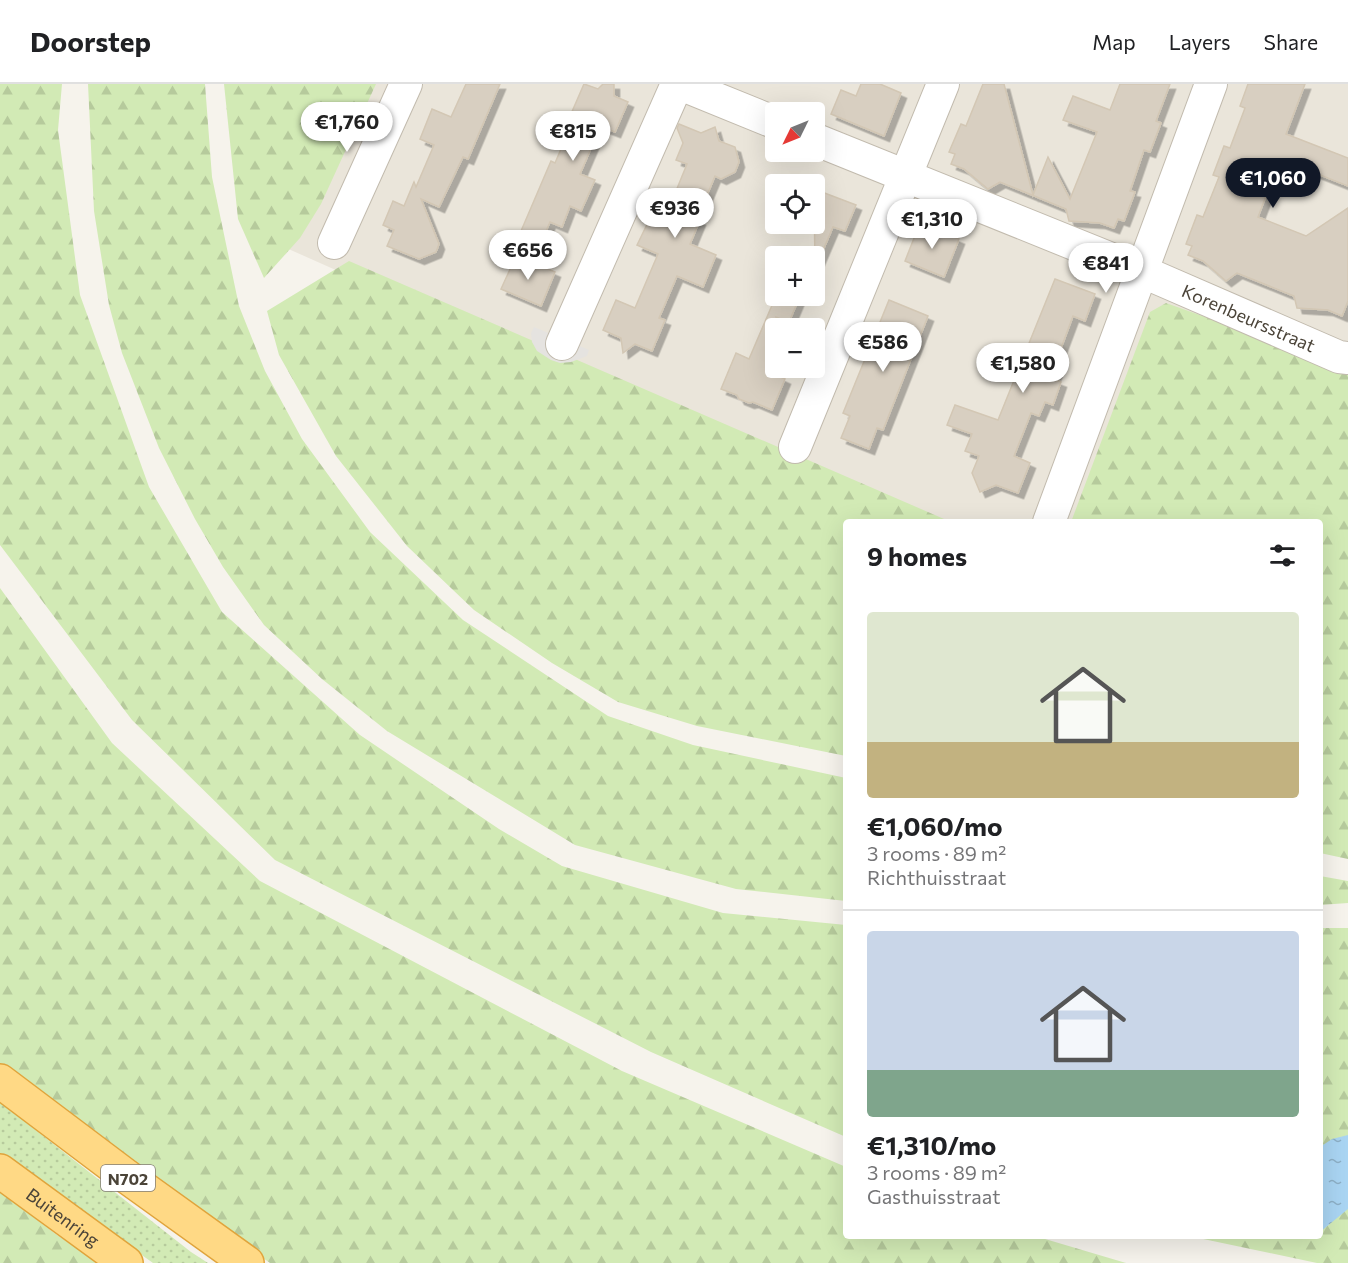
<!DOCTYPE html>
<meta charset="utf-8">
<style>
body{margin:0;font-family:Commissioner,sans-serif;background:#f2f2f2;color:#202124;height:100vh;display:flex;flex-direction:column;font-size:22px;white-space:nowrap}
*{box-sizing:border-box;margin:0}
p{font-size:20px;color:#757577}
.icon{flex:none;width:33px;height:33px;fill:none;stroke:currentColor;stroke-width:2;stroke-linecap:round;stroke-linejoin:round}
.map{position:relative;flex:1;overflow:hidden}
.side{position:absolute;left:843px;top:435px;width:480px;height:720px;display:flex;flex-direction:column;background:#fff;border-radius:6px;box-shadow:0 6px 24px #0002}
.side>*{flex:none}
.needle{width:39px;rotate:227deg}
.tools{position:absolute;left:765px;top:18px;display:grid;gap:12px}
.tools a{display:grid;place-items:center;width:60px;height:60px;border-radius:6px;background:#fff;box-shadow:0 6px 24px #0002;font-size:30px}
.price{position:absolute;translate:-50% -51px;padding:0 14px;border-radius:21px;background:#fff;color:#222;font-size:20px;line-height:39px;filter:drop-shadow(0 2px 3px #0008)}
.price::after{content:'';position:absolute;left:50%;top:36px;width:18px;height:14px;margin-left:-9px;background:inherit;clip-path:polygon(0 0,100% 0,50% 100%)}
.price.selected{background:#111827;color:#fff}
ul{padding:0;list-style:none}
li{display:grid;align-content:center;gap:12px;height:318px;padding:0 24px}
li+li{border-top:2px solid #e0e0e0}
li span{display:grid;place-items:center;height:186px;border-radius:6px;color:#555}
li>.icon{margin-inline-start:auto}
span .icon{width:108px;height:108px;fill:#fffc;stroke-width:1}
li b{font-size:26px}
h2{display:flex;justify-content:space-between;align-items:center;height:72px;padding:0 24px;font-size:26px}
header{display:flex;align-items:center;gap:36px;box-sizing:border-box;height:84px;padding:0 30px;background:#fff;border-bottom:2px solid #e0e0e0}
header strong{font-size:28px}
nav{display:flex;gap:33px;margin-inline-start:auto;font-size:21px}
.map>svg:first-child{display:block}
.residential{fill:#eae5da;fill-rule:evenodd}
.grass{fill:url(#grass-dots)}
.forest{fill:url(#forest-firs)}
.parking{fill:#e5e3e0}
.water{fill:url(#water-ripples)}
.building{fill:#d8cfc1;stroke:#d3c7b4;stroke-width:1.5;filter:url(#shadow)}
.lines{fill:none;stroke-linecap:round;stroke-linejoin:round}
.minor-casing{stroke:#c2bbae;stroke-width:34}
.trunk-casing{stroke:#e0a43c;stroke-width:36}
.minor{stroke:#fff;stroke-width:32}
.trunk{stroke:#ffd985;stroke-width:33}
.labels{text-anchor:middle;dominant-baseline:central;stroke-width:4.5;stroke-linejoin:round;paint-order:stroke}
.shield{fill:#fff;stroke:#817c74;stroke-width:1.5}
.shield-label{font-size:16px;font-weight:bold;fill:#4b4439}
.street-label{font-size:18px;fill:#4b4439;stroke:#fff}
</style>
<header>
<strong>Doorstep</strong>
<nav><a>Map</a><a>Layers</a><a>Share</a></nav>
</header>
<div class="map">
<svg width="1348" height="1179" viewBox="0 0 1348 1179">
<defs>
<pattern id="grass-dots" width="8" height="8" patternUnits="userSpaceOnUse" patternTransform="scale(1.5)"><rect width="8" height="8" fill="#d2eab5"/><path d="M2 2h.1M6 6h.1" fill="none" stroke="#b6ca9c" stroke-width="1.8" stroke-linecap="round"/></pattern>
<pattern id="forest-firs" width="22" height="20" patternUnits="userSpaceOnUse" patternTransform="scale(1.5)"><rect width="22" height="20" fill="#d2eab5"/><path d="M5 1l3.5 6h-7zM16 11l3.5 6h-7z" fill="#b6ca9c"/></pattern>
<pattern id="water-ripples" width="26" height="14" patternUnits="userSpaceOnUse" patternTransform="scale(1.5)"><rect width="26" height="14" fill="#a9d4f2"/><path d="M2 4q2-2 4 0t4 0M15 11q2-2 4 0t4 0" fill="none" stroke="#8caec5"/></pattern>
<filter id="shadow"><feDropShadow dx="5.5" dy="5.5" stdDeviation="0" flood-color="#0004"/></filter>
</defs>
<rect width="100%" height="100%" fill="#f6f3ec"/>
<path class="residential" d="M353 0H1348V321L1086 438H903L275 159ZM776 28H814V68H776ZM776 100H814V140H776ZM776 172H814V212H776ZM776 244H814V284H776Z"/>
<path class="grass" d="M0 1018 191 1168 208 1179H153L0 1070Z"/>
<g class="forest">
<path d="M0 0H62L58 46 80 211 149 403 222 528 360 651 499 745 562 782 723 829 846 841V1053L651 968 275 776 132 636 0 461Z"/>
<path d="M88 0H205L212 93 239 222 265 287 302 355 370 448 463 536 608 632 693 661 846 694V817L736 805 575 761 387 647 322 595 264 541 223 483 195 435 159 364 122 269 109 221 94 127Z"/>
<path d="M224 0H376L321 120 300 154 264 194 238 135Z"/>
<path d="M349 177 951 438H846V672L697 642 618 618 552 579 474 526 407 462 336 372 279 271 267 227Z"/>
<path d="M1166 219 1348 284V775L1320 769V438H1071L1150 228Z"/>
<path d="M0 504 112 659 260 797 622 987 846 1083V1152H1035L1126 1179H270L0 988Z"/>
<path d="M1320 792 1348 797V819L1320 821Z"/>
<path d="M1320 844H1348V1179H1317L1189 1152H1320Z"/>
<path d="M0 1108 57 1151 99 1179H0Z"/>
</g>
<path class="parking" d="M534 243 589 266 587 272 571 278 560 279 551 276 537 267 532 258 531 249Z"/>
<path class="water" d="M1348 1051V1125L1320 1148V1063L1332 1055Z"/>
<g class="building">
<path d="M466 0H500L468 75 463 73 439 123 421 115 439 160 436 168 419 175 387 162 394 146 383 141 393 117 404 122 414 98 416 103 434 61 420 55 432 25 451 33Z"/>
<path d="M584 0 598 5 603 0H614V12L628 18 615 48 602 43 600 49 598 48 580 90 595 96 581 127 570 122 562 143 550 138 539 163 518 154 551 77 555 79 575 32 571 30Z"/>
<path d="M861 0H880L901 9 884 52 831 30 841 6 856 12Z"/>
<path d="M983 0H1004L1033 111 1048 73 1070 115 1097 48 1063 36 1073 12 1110 26 1120 0H1170L1156 37 1161 39 1150 68 1144 66 1130 107 1135 108 1124 137 1118 135 1114 144 1100 139 1069 137 1066 125 1000 98 988 105 964 85 951 80 955 70 949 68 961 40 966 42Z"/>
<path d="M1248 0H1305L1286 50 1348 74V102L1280 75 1258 133 1306 152 1348 124V217L1342 232 1328 226 1297 224 1294 212 1237 189 1226 197 1203 177 1188 171 1192 162 1186 160 1197 131 1203 133 1219 93 1213 91 1224 62 1230 64 1245 24 1240 22Z"/>
<path d="M679 40 701 49 715 43 719 57 735 63 739 78 735 88 721 95 715 92 697 135 700 136 690 160 716 171 703 203 677 192 659 234 665 236 652 267 635 260 623 269 621 254 603 246 616 216 635 224 658 170 637 161 655 124 667 129 687 80 676 76 683 59 677 44Z"/>
<path d="M814 105 856 121 845 147 833 143 815 185Z"/>
<path d="M920 139 959 155 944 193 905 177Z"/>
<path d="M516 172 555 188 541 222 501 205Z"/>
<path d="M1055 195 1095 210 1085 237 1073 232 1054 283 1058 285 1053 295 1061 298 1053 321 1045 318 1039 332 1031 329 1014 372 1030 379 1018 409 996 401 980 408 972 389 979 372 965 367 972 350 947 341 955 321 998 336Z"/>
<path d="M776 212H800L789 238 776 233V281L772 289 785 295 772 326 753 318 749 319 739 315 737 311 721 305 736 269 749 275Z"/>
<path d="M889 216 928 232 883 346 877 344 869 365 841 354 850 332 843 329Z"/>
</g>
<g class="lines">
<g class="minor-casing">
<g id="minor">
<path d="M680 0 776 39"/>
<path id="s1" d="M814 55 1141 187 1339 273 1348 274"/>
<path d="M334 159 406 0"/>
<path d="M562 260 677 0"/>
<path d="M795 363 943 0"/>
<path d="M1049 438 1211 0"/>
</g>
</g>
<g class="trunk-casing">
<g id="trunk">
<path d="M0 997 126 1092 247 1179"/>
<path id="s2" d="M0 1087 126 1179"/>
</g>
</g>
<use href="#minor" class="minor"/>
<use href="#trunk" class="trunk"/>
</g>
<g class="labels">
<rect class="shield" x="101" y="1081" width="54" height="26" rx="4.5"/>
<g class="shield-label">
<text x="128" y="1094">N702</text>
</g>
<g class="street-label">
<text stroke="none"><textPath href="#s1" startOffset="470">Korenbeursstraat</textPath></text>
<text stroke="none"><textPath href="#s2" startOffset="78">Buitenring</textPath></text>
</g>
</g>
</svg>
<div class="tools">
<a><svg class="needle" viewBox="-14 -14 28 28"><path d="M0-13l5 13h-10z" fill="#e53935"/><path d="M0 13l5-13h-10z" fill="#757577"/></svg></a>
<a><svg class="icon" aria-label="locate" viewBox="0 0 24 24"><circle cx="12" cy="12" r="6"/><path d="M12 2v4M12 18v4M2 12h4M18 12h4"/></svg></a>
<a>+</a>
<a>−</a>
</div>
<b class="price" style="left:347px;top:69px">€1,760</b>
<b class="price" style="left:573px;top:78px">€815</b>
<b class="price selected" style="left:1273px;top:125px">€1,060</b>
<b class="price" style="left:675px;top:155px">€936</b>
<b class="price" style="left:932px;top:166px">€1,310</b>
<b class="price" style="left:528px;top:197px">€656</b>
<b class="price" style="left:1106px;top:210px">€841</b>
<b class="price" style="left:883px;top:289px">€586</b>
<b class="price" style="left:1023px;top:310px">€1,580</b>
<section class="side">
<h2>9 homes<svg class="icon" aria-label="filters" viewBox="0 0 24 24"><path d="M4 7h16M4 17h16"/><circle cx="9" cy="7" r="2"/><circle cx="15" cy="17" r="2"/></svg></h2>
<ul>
<li><span style="background:linear-gradient(#dfe7d0 70%,#c2b280 0)"><svg class="icon" aria-label="home" viewBox="0 0 24 24"><path d="M3 11l9-7 9 7M6 9v11h12V9"/></svg></span><div><b>€1,060/mo</b><p>3 rooms · 89 m²</p><p>Richthuisstraat</p></div></li>
<li><span style="background:linear-gradient(#c9d6e8 75%,#7fa58c 0)"><svg class="icon" aria-label="home" viewBox="0 0 24 24"><path d="M3 11l9-7 9 7M6 9v11h12V9"/></svg></span><div><b>€1,310/mo</b><p>3 rooms · 89 m²</p><p>Gasthuisstraat</p></div></li>
</ul>
</section>
</div>
